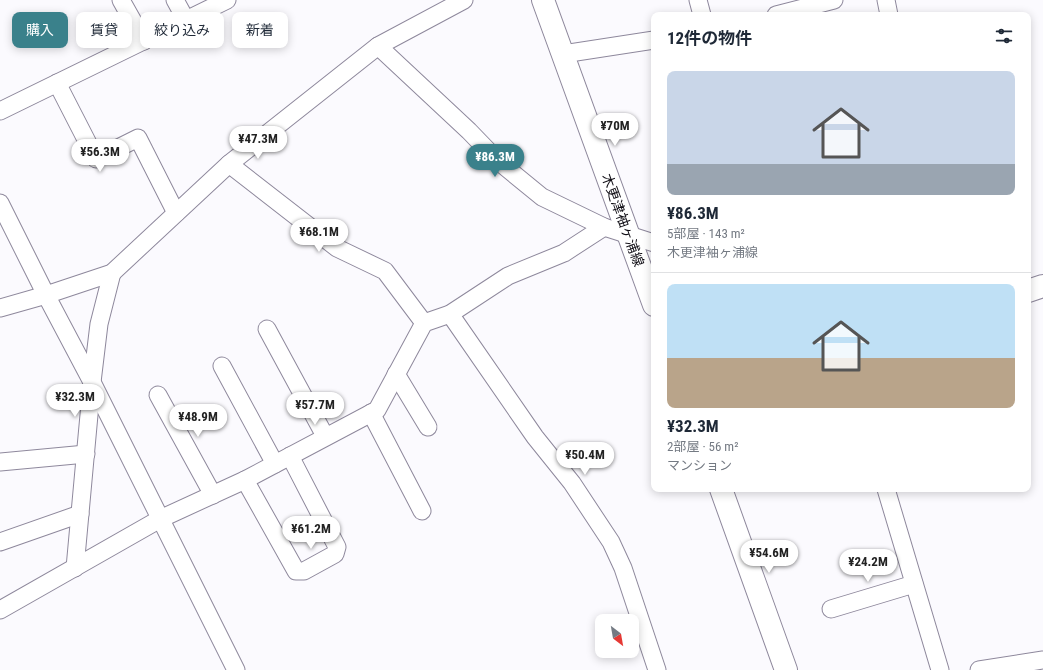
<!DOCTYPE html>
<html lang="ja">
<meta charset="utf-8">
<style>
body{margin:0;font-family:"Roboto Condensed","Noto Sans JP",sans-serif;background:#f2f2f3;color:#1f2937;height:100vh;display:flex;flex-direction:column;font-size:15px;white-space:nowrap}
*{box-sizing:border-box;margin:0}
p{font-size:13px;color:#747a83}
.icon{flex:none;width:22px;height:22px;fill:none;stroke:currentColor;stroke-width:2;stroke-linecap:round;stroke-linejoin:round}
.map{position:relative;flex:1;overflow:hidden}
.details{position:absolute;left:651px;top:12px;width:380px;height:480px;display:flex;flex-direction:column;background:#fff;border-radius:8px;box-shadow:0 2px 10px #0003}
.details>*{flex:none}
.guide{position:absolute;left:12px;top:12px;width:380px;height:36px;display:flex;gap:8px}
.needle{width:26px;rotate:149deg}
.controls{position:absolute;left:595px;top:614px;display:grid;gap:8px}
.controls a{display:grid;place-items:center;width:44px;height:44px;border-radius:8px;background:#fff;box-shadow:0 2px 10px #0003;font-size:20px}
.price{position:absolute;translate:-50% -34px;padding:0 9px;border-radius:14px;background:#fff;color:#222;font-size:13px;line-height:26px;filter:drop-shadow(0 1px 2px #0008)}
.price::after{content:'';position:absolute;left:50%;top:24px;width:12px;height:9px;margin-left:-6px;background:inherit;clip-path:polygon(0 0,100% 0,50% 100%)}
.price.active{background:#3a818b;color:#fff}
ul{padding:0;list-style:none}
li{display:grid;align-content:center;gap:8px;height:212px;padding:0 16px}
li+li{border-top:1px solid #e0e1e3}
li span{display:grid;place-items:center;height:124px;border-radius:8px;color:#555}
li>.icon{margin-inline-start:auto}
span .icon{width:72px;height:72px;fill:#fffc;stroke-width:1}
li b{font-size:17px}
h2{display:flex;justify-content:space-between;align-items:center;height:48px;padding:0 16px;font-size:17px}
.tag{padding:0 14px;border-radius:8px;background:#fff;box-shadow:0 2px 10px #0003;font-size:14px;line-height:36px}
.tag.active{background:#3a818b;color:#fff}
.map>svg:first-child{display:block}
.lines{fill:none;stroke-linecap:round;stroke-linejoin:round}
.minor-casing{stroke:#8e889c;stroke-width:19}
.secondary-casing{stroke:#8e889c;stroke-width:24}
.minor{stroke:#fff;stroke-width:17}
.secondary{stroke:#fff;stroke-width:22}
.labels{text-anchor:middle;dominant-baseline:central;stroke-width:4;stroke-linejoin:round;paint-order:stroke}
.street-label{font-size:14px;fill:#100e15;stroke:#fff}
</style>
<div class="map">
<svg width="1043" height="670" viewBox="0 0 1043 670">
<rect width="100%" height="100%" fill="#fbfafe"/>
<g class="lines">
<g class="minor-casing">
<g id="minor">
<path d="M121 0 144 41"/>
<path d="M175 0 186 20"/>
<path d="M698 0 702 15"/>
<path d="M886 0 889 15"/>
<path d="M776 15 834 0"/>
<path d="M378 46 469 131 498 161 542 197 604 227 654 243"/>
<path d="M563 54 654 40"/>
<path d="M57 83 96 159 138 138 176 213"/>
<path d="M0 111 227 0"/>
<path d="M229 164 337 248 385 271 424 323"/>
<path d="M0 203 46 295 92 382 236 670"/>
<path d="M0 308 46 295 112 273 229 164 378 46 464 0"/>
<path d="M450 314 535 437 572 483 611 542 623 568 657 670"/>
<path d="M267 329 325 436"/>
<path d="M222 366 275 464"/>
<path d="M396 374 428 427"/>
<path d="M158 395 213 495"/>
<path d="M371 413 422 511"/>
<path d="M0 462 86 454"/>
<path d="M245 480 296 571H304L335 554 337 547 290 456"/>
<path d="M886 489 940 670"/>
<path d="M0 542 80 514"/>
<path d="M75 568 92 382 99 324 112 273"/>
<path d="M831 609 914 584"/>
<path d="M0 610 160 519 245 480 377 410 424 323 450 314 508 276 564 253 604 227"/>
<path d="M979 670 1043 660"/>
</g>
</g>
<g class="secondary-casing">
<g id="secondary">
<path d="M543 0 654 305"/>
<path d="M1028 291 1043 286"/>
<path d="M721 489 786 670"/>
</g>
</g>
<use href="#minor" class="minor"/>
<use href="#secondary" class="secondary"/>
</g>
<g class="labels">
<g class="street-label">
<text transform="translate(623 220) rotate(70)">木更津袖ヶ浦線</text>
</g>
</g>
</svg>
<div class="controls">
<a><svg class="needle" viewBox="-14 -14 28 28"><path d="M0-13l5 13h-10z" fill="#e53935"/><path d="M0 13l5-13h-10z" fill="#747a83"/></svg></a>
</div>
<b class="price" style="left:615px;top:147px">¥70M</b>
<b class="price" style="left:258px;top:160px">¥47.3M</b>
<b class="price" style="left:100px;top:173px">¥56.3M</b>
<b class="price active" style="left:495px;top:178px">¥86.3M</b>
<b class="price" style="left:319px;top:253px">¥68.1M</b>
<b class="price" style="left:75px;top:418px">¥32.3M</b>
<b class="price" style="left:315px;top:426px">¥57.7M</b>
<b class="price" style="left:198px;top:438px">¥48.9M</b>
<b class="price" style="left:585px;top:476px">¥50.4M</b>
<b class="price" style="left:311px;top:550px">¥61.2M</b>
<b class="price" style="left:769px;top:574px">¥54.6M</b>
<b class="price" style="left:868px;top:583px">¥24.2M</b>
<div class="guide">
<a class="tag active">購入</a>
<a class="tag">賃貸</a>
<a class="tag">絞り込み</a>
<a class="tag">新着</a>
</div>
<section class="details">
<h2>12件の物件<svg class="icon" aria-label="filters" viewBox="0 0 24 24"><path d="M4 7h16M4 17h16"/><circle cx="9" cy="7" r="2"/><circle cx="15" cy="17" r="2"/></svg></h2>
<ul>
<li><span style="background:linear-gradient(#c9d6e8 75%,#9aa5b1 0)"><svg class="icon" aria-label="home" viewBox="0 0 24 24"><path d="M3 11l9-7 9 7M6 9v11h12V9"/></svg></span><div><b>¥86.3M</b><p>5部屋 · 143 m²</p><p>木更津袖ヶ浦線</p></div></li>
<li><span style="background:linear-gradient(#bfe0f5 60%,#b9a48a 0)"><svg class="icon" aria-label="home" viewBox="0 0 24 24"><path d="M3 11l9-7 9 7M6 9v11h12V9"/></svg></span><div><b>¥32.3M</b><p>2部屋 · 56 m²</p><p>マンション</p></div></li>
</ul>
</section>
</div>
